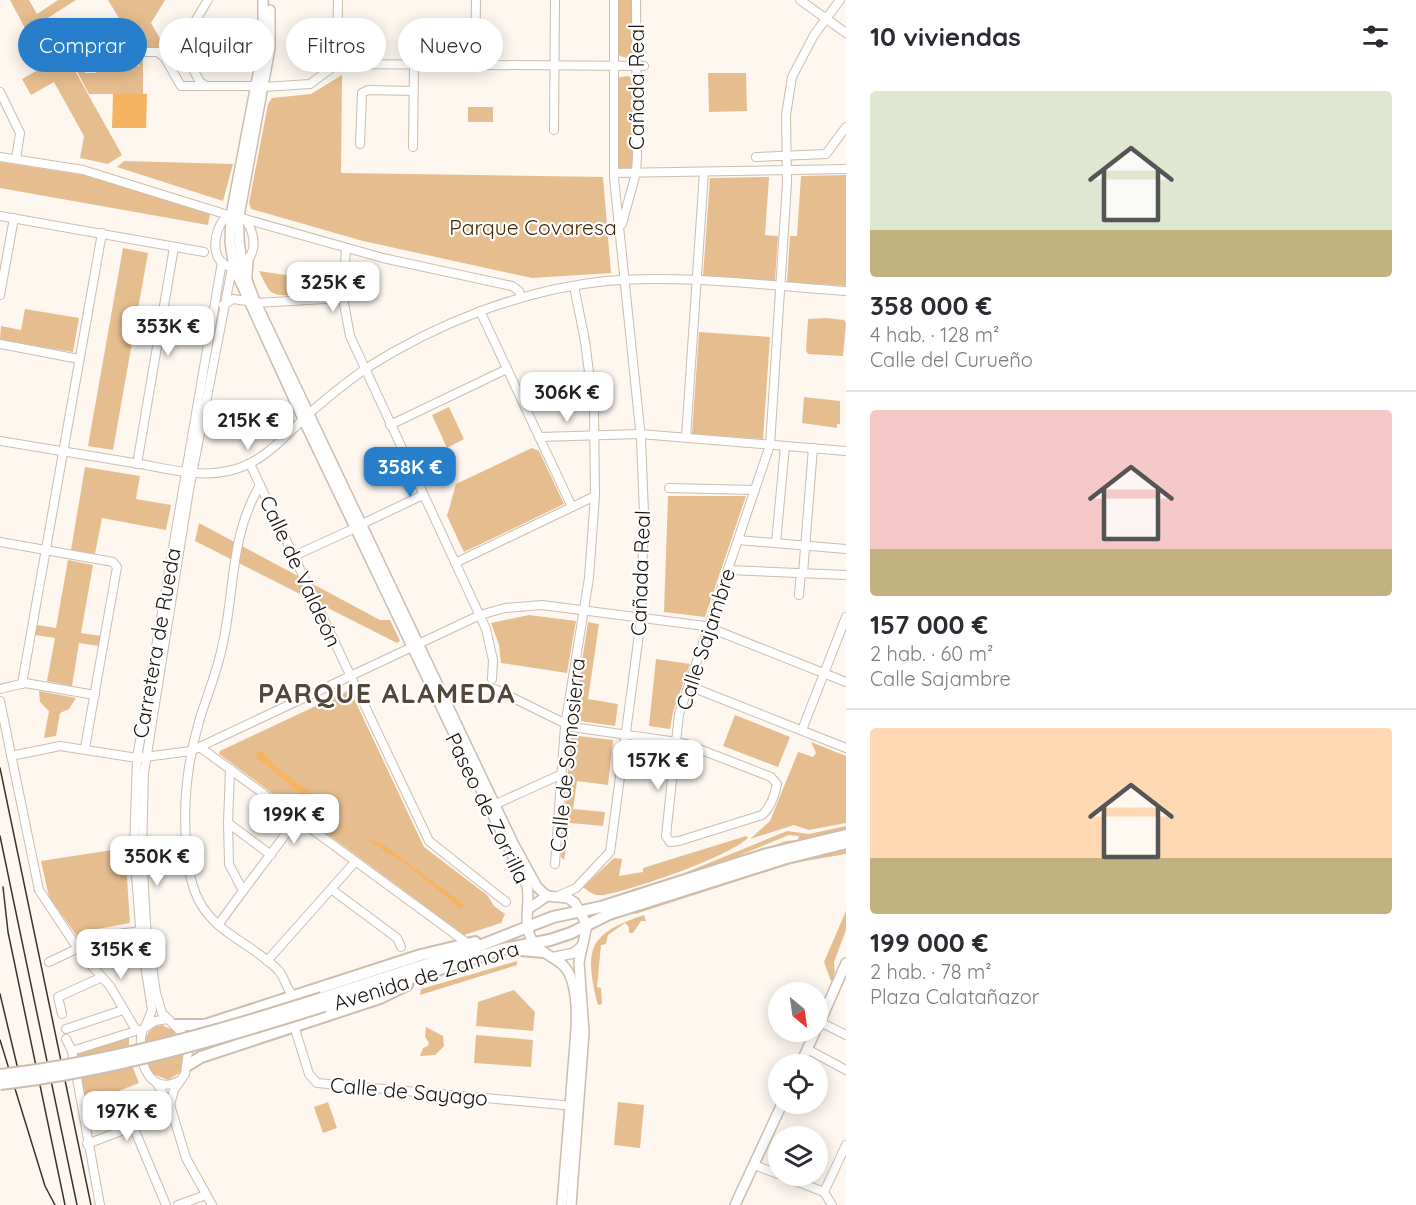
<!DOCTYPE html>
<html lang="es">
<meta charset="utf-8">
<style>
body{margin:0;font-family:Quicksand,sans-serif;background:#f2f2f3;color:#2b2b33;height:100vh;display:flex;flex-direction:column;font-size:22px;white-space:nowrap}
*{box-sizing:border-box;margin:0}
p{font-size:20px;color:#7c7c81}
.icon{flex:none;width:33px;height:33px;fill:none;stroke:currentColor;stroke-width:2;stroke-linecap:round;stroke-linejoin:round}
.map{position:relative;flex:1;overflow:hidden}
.sheet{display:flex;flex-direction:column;background:#fff;width:570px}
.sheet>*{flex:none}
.banner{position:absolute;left:18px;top:18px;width:570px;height:54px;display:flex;gap:12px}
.needle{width:39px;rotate:151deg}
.tools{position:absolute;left:768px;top:982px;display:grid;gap:12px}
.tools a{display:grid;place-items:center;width:60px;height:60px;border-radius:50%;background:#fff;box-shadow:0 3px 15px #0003;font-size:30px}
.price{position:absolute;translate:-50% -51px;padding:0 14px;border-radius:12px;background:#fff;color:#222;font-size:20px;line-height:39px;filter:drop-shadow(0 2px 3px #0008)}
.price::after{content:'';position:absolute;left:50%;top:36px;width:18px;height:14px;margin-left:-9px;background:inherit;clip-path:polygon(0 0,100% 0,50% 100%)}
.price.on{background:#277fcc;color:#fff}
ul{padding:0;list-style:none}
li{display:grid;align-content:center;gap:12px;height:318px;padding:0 24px}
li+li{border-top:2px solid #e1e1e2}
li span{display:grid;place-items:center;height:186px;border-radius:6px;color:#555}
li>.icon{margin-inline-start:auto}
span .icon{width:108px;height:108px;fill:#fffc;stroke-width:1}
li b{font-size:26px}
h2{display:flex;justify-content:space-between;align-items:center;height:72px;padding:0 24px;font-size:26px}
.tag{padding:0 21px;border-radius:27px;background:#fff;box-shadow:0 3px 15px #0003;font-size:21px;line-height:54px}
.tag.on{background:#277fcc;color:#fff}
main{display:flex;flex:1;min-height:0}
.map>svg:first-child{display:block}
.green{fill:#e6bd8f}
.forest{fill:#f6b362}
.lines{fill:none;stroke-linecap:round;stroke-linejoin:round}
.minor-casing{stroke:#ccbdae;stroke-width:10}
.major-casing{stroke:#ccbdae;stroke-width:12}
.highway-casing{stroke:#ccbdae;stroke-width:14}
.minor{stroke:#fff;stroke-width:8}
.major{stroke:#fff;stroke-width:9}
.highway{stroke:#fff;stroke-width:10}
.rail{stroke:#39342e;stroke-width:1.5}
.highway-bridge-casing{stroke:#ccbdae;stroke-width:14;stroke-linecap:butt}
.highway-bridge{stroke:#fff;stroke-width:10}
.labels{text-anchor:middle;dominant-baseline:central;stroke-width:4.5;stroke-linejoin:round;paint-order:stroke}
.street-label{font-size:21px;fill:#18130d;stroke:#fff}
.park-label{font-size:21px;fill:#422803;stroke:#fff}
.district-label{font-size:27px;font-weight:bold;letter-spacing:1.5px;fill:#53473a;stroke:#fff}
</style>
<main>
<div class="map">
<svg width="846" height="1205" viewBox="0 0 846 1205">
<rect width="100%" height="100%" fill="#fdf7f0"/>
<g class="green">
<path d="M10 0H29L37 14 58 0H76L46 19 122 155 108 164 80 158 84 136 54 82 31 95 22 79 45 66Z"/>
<path d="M108 0H165L151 23 166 49H138Z"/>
<path d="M617 0H635L633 55 627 58 620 56 617 51Z"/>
<path d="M69 56H85V73H96V57H119V66H139V57L143 58V94H89Z"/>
<path d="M708 73H746L747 111 709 112Z"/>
<path d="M342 75 341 173 603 177 611 273 532 278 363 241 251 209 249 203 268 104 272 98 311 94Z"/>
<path d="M628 76 633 79 635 169H617V82L620 77Z"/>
<rect x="468" y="107" width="25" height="15"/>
<path d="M124 161 233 164 223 201 117 167Z"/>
<path d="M0 162 90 176 210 214 208 225 0 188Z"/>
<path d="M846 175V286L787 282 790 236H797L801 176Z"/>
<path d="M769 177 765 235 778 236 775 281 703 276 710 178Z"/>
<path d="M123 248 148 253 113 450 88 446Z"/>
<path d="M259 271 298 277V295C270 296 271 296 259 271Z"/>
<path d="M25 309 79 318 73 352 0 340 1 326 21 330Z"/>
<path d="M826 318 844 320 846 323 843 356 808 354 806 351 808 319Z"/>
<path d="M699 332 770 337 763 439 692 434Z"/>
<path d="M804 397 840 401V424H837V428L802 423Z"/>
<path d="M449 407 464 439 447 448 432 415Z"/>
<path d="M532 448 539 451 564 504 464 552 447 516 456 484Z"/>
<path d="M85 467 140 476 136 499 171 505 166 530 102 518 95 554 71 550Z"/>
<path d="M668 496H746L705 617 664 612Z"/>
<path d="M199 523 380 620H390L400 641 397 643 195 541Z"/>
<path d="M68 560 93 565 81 633 101 636 99 646 79 643 72 686 47 681 55 638 35 635 37 625 56 628Z"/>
<path d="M529 615 576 621 567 673 501 663 499 645 491 623Z"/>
<path d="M588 622 599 624 588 699 618 704 615 726 573 720Z"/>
<path d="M656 659 690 664 673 712 670 729 649 726Z"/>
<path d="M350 690 424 847 487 895 494 906 505 914 501 923 464 935 219 754 220 751Z"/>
<path d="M39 691 76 698 69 709 60 713 56 736 44 738 49 711 40 702Z"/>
<path d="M735 715 790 737 778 767 723 746Z"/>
<path d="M571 735 613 740 608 785 577 781 573 809 605 812 603 826 570 823 564 860 561 857Z"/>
<path d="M811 742 846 756V823L809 830 794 825 750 839 770 821 798 752 813 757 816 753Z"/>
<path d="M846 826V831L731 862 786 841 798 840 799 836 789 835 684 878 629 895 628 891 682 874 787 831 809 834Z"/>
<path d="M746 836 748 838C726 858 635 889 604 895 595 896 590 893 583 887L614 858 622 859 619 876 643 872V868Z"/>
<path d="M125 848 130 923 97 929 79 939 49 897 41 861Z"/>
<path d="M846 850V854L794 863 635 914 633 910 795 859Z"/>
<path d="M846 911V930L834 962 835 978 831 981 824 962Z"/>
<path d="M644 915 646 921H641L633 933H629V927L625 923 608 935 606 944 601 945 597 987 601 988 602 1004 598 1005C584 948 588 934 644 915Z"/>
<path d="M517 961V965L420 995 421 989Z"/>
<path d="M514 990 535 1012 533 1031 476 1026 478 1002Z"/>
<path d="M162 1025 174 1031 184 1058 181 1072 168 1080 153 1074C143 1058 138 1029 162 1025Z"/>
<path d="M426 1027 443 1036 444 1046 435 1055 420 1056 423 1048 428 1046 429 1043 425 1037Z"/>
<path d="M476 1035 533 1040 531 1067 474 1063Z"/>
<path d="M129 1037V1058L139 1083 85 1104 78 1055 80 1050Z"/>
<path d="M328 1102 337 1128 323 1133 314 1107Z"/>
<path d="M618 1102 644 1105 640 1148 614 1145Z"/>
</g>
<g class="forest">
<path d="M113 94H147L146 128H112Z"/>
<path d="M262 751 277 768 328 805 340 824 352 833 341 827 257 758 256 753Z"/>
<path d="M372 840 384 845 462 903 464 907 460 908 407 865 370 842Z"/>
</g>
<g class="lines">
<g class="minor-casing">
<g id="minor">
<path d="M800 0 846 33"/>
<path d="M180 46 200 82 206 86"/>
<path d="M100 50 95 54 92 49 97 46 105 52"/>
<path d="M99 52H174"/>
<path d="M160 54 165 58 181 86H256"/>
<path d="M170 55 180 46 208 0"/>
<path d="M337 64 338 0"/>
<path d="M475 65 476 0"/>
<path d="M264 87 310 84 337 64 644 66"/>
<path d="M0 92 20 133 16 159"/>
<path d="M554 130 555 0"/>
<path d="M360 144 362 93 368 90 413 91"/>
<path d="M413 147 414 64"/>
<path d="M0 157 83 170 228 215"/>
<path d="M756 157 826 154 846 127"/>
<path d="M614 173 846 169"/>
<path d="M228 215 245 219C257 236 258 257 238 267 208 270 211 229 228 215Z"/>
<path d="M0 216 204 252"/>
<path d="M245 219 383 258 512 286 519 291 521 297"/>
<path d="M622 224 636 173 637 156 636 0"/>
<path d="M346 249 343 298 350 336 486 629 493 660 492 679"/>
<path d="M0 295 14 218"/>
<path d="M256 303 343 298"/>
<path d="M223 305 233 299 247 301"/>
<path d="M480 311 572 507"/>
<path d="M0 344 79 359"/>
<path d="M390 425 507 369"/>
<path d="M539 437 640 434 846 451"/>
<path d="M686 437 704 172"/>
<path d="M0 441C45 448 90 456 134 463 166 468 197 478 228 471 264 464 286 434 312 411 328 397 347 382 365 369 437 323 521 290 606 281 680 274 771 286 846 291"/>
<path d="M137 464 174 247"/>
<path d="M250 464 429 841 506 902"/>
<path d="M260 485C230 536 235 588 223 643 218 669 208 693 200 718 187 762 182 807 187 853 189 874 193 896 207 913 226 937 257 948 278 970 286 978 285 989 294 996"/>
<path d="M669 488 755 490"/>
<path d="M362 524 423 495"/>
<path d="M738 540 846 549"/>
<path d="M0 542 113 562 117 567 85 748"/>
<path d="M776 543 785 446"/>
<path d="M294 556 355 528"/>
<path d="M455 563 595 496"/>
<path d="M728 570 846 575"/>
<path d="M803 573 813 448"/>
<path d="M799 595 801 573"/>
<path d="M22 684 102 233"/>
<path d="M689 686 846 748"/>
<path d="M0 689 25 683 95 695"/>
<path d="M495 689 566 724"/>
<path d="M0 701 39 890 82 955 110 986 136 1030"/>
<path d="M565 726 677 742 686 744 771 777 777 784C775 794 770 808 762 815L679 841 670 842 666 836 679 714 770 445 787 183 786 115 792 77 814 35 840 0"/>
<path d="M802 730 846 617"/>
<path d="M201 748 467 943"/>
<path d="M11 756 60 746 137 758 191 751 480 615 505 608 542 605 705 626 846 682"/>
<path d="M494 805 562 774"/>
<path d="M228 823 230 769"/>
<path d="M271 855 228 823 229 864 243 891 297 819"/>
<path d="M555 864 565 726 589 578 595 496 594 412 585 341 574 286"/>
<path d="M331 889 397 938 401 947"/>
<path d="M558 896 576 888 610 852 641 619 644 513 641 439 614 178V0"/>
<path d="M218 925 243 891"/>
<path d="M267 961 355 862"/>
<path d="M49 962 104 936 140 931"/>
<path d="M62 1014 58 997 102 977"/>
<path d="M168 1019 155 1021 143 1029C135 1052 146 1098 179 1081"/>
<path d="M820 1022 846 1035"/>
<path d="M146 1025 152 1010 141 939 134 850 137 758 222 262"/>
<path d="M294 1026 309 1074 317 1083 563 1105"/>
<path d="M66 1029 123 1010"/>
<path d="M66 1039 72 1051 100 1205"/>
<path d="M807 1049 846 1070"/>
<path d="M72 1051 139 1030"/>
<path d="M156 1082 170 1105 186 1158 212 1205"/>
<path d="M170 1105 174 1090 185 1074 188 1051 184 1035 162 1013 156 993 146 924 142 850 144 773 189 490 232 268"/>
<path d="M133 1126 166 1205"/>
<path d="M87 1144 171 1112"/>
<path d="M754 1165 778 1174"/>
<path d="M783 1176 824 1192 846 1145"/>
<path d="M824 1192 832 1205"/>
<path d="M178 1205 206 1195"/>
</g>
</g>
<g class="major-casing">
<g id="major">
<path d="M263 0V48L231 215 230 242 234 268 303 419 527 886C531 906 521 925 534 943 547 960 565 957 572 981 580 1008 575 1040 573 1068 569 1114 566 1159 562 1205"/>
<path d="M270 10V48L239 216C237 248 243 274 256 303L514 845 537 887 547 896"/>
<path d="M247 276 248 259"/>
<path d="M528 909 547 896 568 898 575 903 587 925 579 962 584 1032 571 1205"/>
<path d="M555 957 574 953 582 946"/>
<path d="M818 1027 846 963"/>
<path d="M800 1065 815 1032"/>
<path d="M735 1205 782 1104"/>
</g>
</g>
<g class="highway-casing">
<g id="highway">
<path d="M521 950 543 952"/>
<path d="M322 998 464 952 553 917 601 907 767 854 846 835"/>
<path d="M324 1006 503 949 550 940 571 933 609 914 783 859 846 843"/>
<path d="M176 1025H205L421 955 475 942"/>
<path d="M188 1065 201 1057 380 998 407 985"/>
</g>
</g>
<use href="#minor" class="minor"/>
<use href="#major" class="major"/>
<use href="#highway" class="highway"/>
<g class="rail">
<path d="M0 768 91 1205"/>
<path d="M0 836 77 1205"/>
<path d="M3 887 8 932 65 1205"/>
<path d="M0 994 21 1082"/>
<path d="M0 1040 45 1186 55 1205"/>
</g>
<g class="highway-bridge-casing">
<g id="highway-bridge">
<path d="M0 1075C111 1062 216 1032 322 998"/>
<path d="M0 1084C112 1071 217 1040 324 1006"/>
</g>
</g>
<use href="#highway-bridge" class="highway-bridge"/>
</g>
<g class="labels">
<g class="street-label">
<text transform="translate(636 87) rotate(-90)">Cañada Real</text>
<text transform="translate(301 571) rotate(65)">Calle de Valdeón</text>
<text transform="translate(640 573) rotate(-88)">Cañada Real</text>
<text transform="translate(705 639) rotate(-72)">Calle Sajambre</text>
<text transform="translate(156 643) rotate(-80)">Carretera de Rueda</text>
<text transform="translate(567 755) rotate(-84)">Calle de Somosierra</text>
<text transform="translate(488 808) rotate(64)">Paseo de Zorrilla</text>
<text transform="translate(426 975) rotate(-17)">Avenida de Zamora</text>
<text transform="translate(409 1091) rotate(5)">Calle de Sayago</text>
</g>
<g class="park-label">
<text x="533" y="227">Parque Covaresa</text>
</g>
<g class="district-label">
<text x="387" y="693">PARQUE ALAMEDA</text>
</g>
</g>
</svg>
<div class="tools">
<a><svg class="needle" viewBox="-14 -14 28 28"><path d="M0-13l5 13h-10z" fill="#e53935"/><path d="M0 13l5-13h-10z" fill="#7c7c81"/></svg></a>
<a><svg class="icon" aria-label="locate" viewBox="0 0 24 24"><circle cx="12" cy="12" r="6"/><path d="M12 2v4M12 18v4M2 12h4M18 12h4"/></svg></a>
<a><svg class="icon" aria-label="layers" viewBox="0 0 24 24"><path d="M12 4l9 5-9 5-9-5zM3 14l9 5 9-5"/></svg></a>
</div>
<b class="price" style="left:333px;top:313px">325K €</b>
<b class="price" style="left:168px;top:357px">353K €</b>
<b class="price" style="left:567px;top:423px">306K €</b>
<b class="price" style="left:248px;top:451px">215K €</b>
<b class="price on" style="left:410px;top:498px">358K €</b>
<b class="price" style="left:658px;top:791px">157K €</b>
<b class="price" style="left:294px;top:845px">199K €</b>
<b class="price" style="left:157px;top:887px">350K €</b>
<b class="price" style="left:121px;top:980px">315K €</b>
<b class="price" style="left:127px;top:1142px">197K €</b>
<div class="banner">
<a class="tag on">Comprar</a>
<a class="tag">Alquilar</a>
<a class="tag">Filtros</a>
<a class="tag">Nuevo</a>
</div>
</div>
<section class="sheet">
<h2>10 viviendas<svg class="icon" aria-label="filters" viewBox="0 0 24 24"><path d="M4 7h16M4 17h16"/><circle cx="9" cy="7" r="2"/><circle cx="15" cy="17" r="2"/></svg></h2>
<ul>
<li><span style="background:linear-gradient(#dfe7d0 75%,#c2b280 0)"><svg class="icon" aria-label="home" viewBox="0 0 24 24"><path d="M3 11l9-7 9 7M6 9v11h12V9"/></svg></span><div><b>358 000 €</b><p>4 hab. · 128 m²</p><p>Calle del Curueño</p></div></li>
<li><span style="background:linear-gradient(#f6c9c9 75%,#c2b280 0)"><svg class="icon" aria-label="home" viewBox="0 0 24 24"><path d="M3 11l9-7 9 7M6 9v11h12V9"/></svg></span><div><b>157 000 €</b><p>2 hab. · 60 m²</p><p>Calle Sajambre</p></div></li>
<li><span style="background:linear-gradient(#ffd9b3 70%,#c2b280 0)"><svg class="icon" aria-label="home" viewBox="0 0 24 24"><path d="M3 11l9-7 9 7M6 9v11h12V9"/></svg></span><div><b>199 000 €</b><p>2 hab. · 78 m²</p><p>Plaza Calatañazor</p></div></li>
</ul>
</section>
</main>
